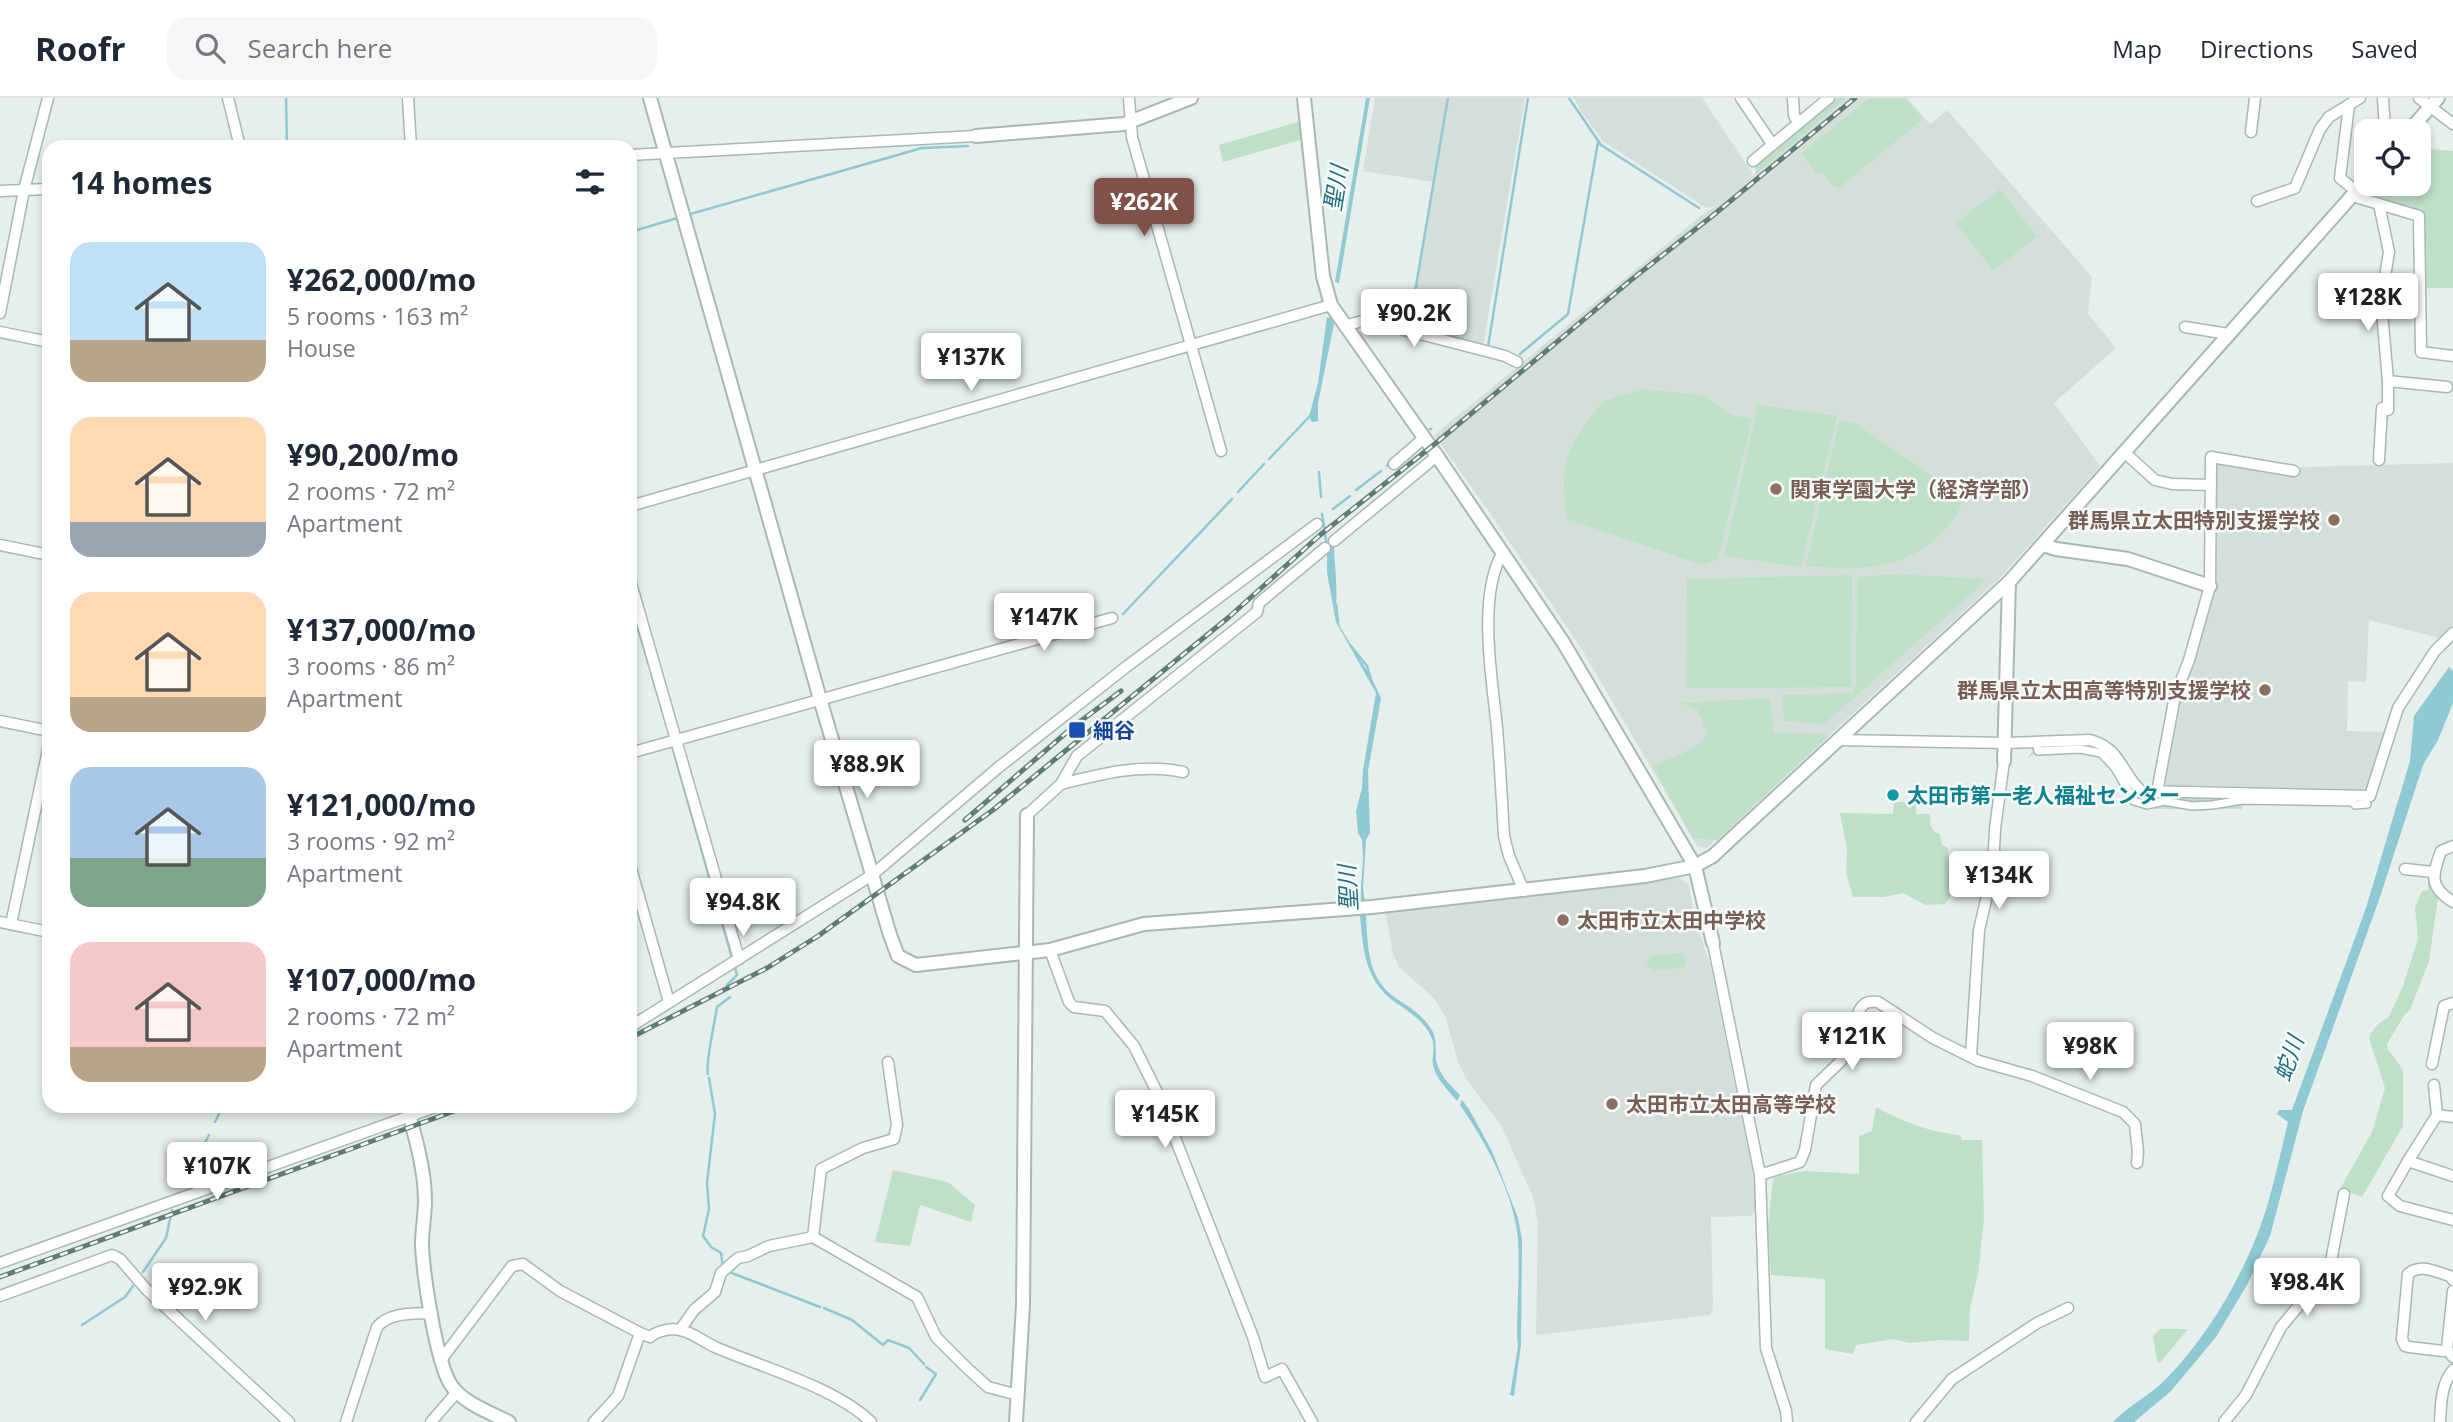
<!DOCTYPE html>
<meta charset="utf-8">
<style>
body{margin:0;font-family:"Open Sans","Noto Sans JP",sans-serif;background:#f6f6f7;color:#1f2937;height:100vh;display:flex;flex-direction:column;font-size:26px;white-space:nowrap}
*{box-sizing:border-box;margin:0}
p{font-size:23px;color:#747a83}
.icon{flex:none;width:38px;height:38px;fill:none;stroke:currentColor;stroke-width:2;stroke-linecap:round;stroke-linejoin:round}
.map{position:relative;flex:1;overflow:hidden}
.sheet{position:absolute;left:42px;top:42px;width:595px;height:973px;display:flex;flex-direction:column;background:#fff;border-radius:21px;box-shadow:0 4px 10px #0003}
.sheet>*{flex:none}
.fabs{position:absolute;left:2354px;top:21px;display:grid;gap:14px}
.fabs a{display:grid;place-items:center;width:77px;height:77px;border-radius:14px;background:#fff;box-shadow:0 4px 10px #0003;font-size:35px}
.price{position:absolute;translate:-50% -60px;padding:0 16px;border-radius:7px;background:#fff;color:#222;font-size:23px;line-height:46px;filter:drop-shadow(0 2px 4px #0008)}
.price::after{content:'';position:absolute;left:50%;top:42px;width:21px;height:16px;margin-left:-10px;background:inherit;clip-path:polygon(0 0,100% 0,50% 100%)}
.price.active{background:#7f5249;color:#fff}
ul{padding:0;list-style:none}
li{display:flex;align-items:center;gap:21px;height:175px;padding:0 28px}
li span{display:grid;place-items:center;flex:none;width:196px;height:140px;border-radius:21px;color:#555}
li>.icon{margin-inline-start:auto}
span .icon{width:84px;height:84px;fill:#fffc;stroke-width:1}
li b{font-size:30px}
h2{display:flex;justify-content:space-between;align-items:center;height:84px;padding:0 28px;font-size:30px}
header{display:flex;align-items:center;gap:42px;box-sizing:border-box;height:98px;padding:0 35px;background:#fff;border-bottom:2px solid #e0e1e3}
header strong{font-size:33px}
nav{display:flex;gap:38px;margin-inline-start:auto;font-size:24px}
.search{width:490px;height:63px;background:#f6f6f7;display:flex;align-items:center;gap:18px;box-sizing:border-box;padding:0 24px;border-radius:21px;color:#747a83;font-size:26px}
.map>svg:first-child{display:block}
.built{fill:#d4dfda}
.green{fill:#bfe0c8}
.water{fill:#8ec9d4}
.lines{fill:none;stroke-linecap:round;stroke-linejoin:round}
.stream{stroke:#8ec9d4;stroke-width:2.5}
.pedestrian-casing{stroke:#a8b8b2;stroke-width:10}
.minor-casing{stroke:#a8b8b2;stroke-width:13}
.tertiary-casing{stroke:#a8b8b2;stroke-width:16}
.pedestrian{stroke:#fff;stroke-width:7}
.minor{stroke:#fff;stroke-width:10}
.tertiary{stroke:#fff;stroke-width:12}
.rail-casing{stroke:#5f7d75;stroke-width:5}
.rail{stroke:#f7fbf9;stroke-width:2.5;stroke-dasharray:8;stroke-linecap:butt}
.education-dot{fill:#8d6e63;stroke:#f7fbf9;stroke-width:2.5}
.transit-dot{fill:#1a4fb4;stroke:#f7fbf9;stroke-width:2.5}
.culture-dot{fill:#0f9aa8;stroke:#f7fbf9;stroke-width:2.5}
.labels{text-anchor:middle;dominant-baseline:central;stroke-width:5;stroke-linejoin:round;paint-order:stroke}
.education-label{font-size:21px;font-weight:bold;fill:#785e54;stroke:#f7fbf9;text-anchor:start}
.transit-label{font-size:21px;font-weight:bold;fill:#164399;stroke:#f7fbf9;text-anchor:start}
.culture-label{font-size:21px;font-weight:bold;fill:#0d838f;stroke:#f7fbf9;text-anchor:start}
.water-label{font-size:23px;font-style:italic;fill:#1c6f80;stroke:#f7fbf9}
</style>
<header>
<strong>Roofr</strong>
<div class="search"><svg class="icon" aria-label="search" viewBox="0 0 24 24"><circle cx="10" cy="10" r="6"/><path d="M15 15l6 6"/></svg>Search here</div>
<nav><a>Map</a><a>Directions</a><a>Saved</a></nav>
</header>
<div class="map">
<svg width="2453" height="1324" viewBox="0 0 2453 1324">
<rect width="100%" height="100%" fill="#e6efeb"/>
<g class="built">
<path d="M1375 0H1525L1483 248 1409 229 1434 84 1363 73Z"/>
<path d="M1574 0H1702L1752 75 1751 79 1756 75 1755 66 1835 0H1907L1930 26 1947 12 2092 179 2088 216 2116 250 2054 305 2100 368 1999 481 1707 750 1697 748 1581 550 1490 415 1434 337 1708 112 1712 111 1736 92 1713 109 1706 110 1603 43 1582 15Z"/>
<path d="M2216 359 2298 373 2302 369 2453 365V527L2440 540 2369 522 2366 584 2348 583 2347 633 2386 634 2369 687 2363 691 2166 687 2164 682 2178 601 2197 557 2215 492Z"/>
<path d="M1680 780 1689 787 1694 819 1710 866 1752 1070 1756 1113 1750 1118 1711 1119 1713 1211 1710 1217 1536 1237 1538 1125 1533 1099 1502 1029 1467 982 1458 964 1446 920 1434 900 1399 869 1393 856 1385 813Z"/>
</g>
<g class="green">
<path d="M1835 0H1846L1756 76 1755 66Z"/>
<path d="M1869 0H1905L1923 21 1839 90 1831 86 1823 76 1815 74 1802 55Z"/>
<path d="M1301 23 1304 41 1223 64 1219 47Z"/>
<path d="M2419 34 2429 51 2453 53V190H2424V114L2374 98 2369 89 2372 86H2418Z"/>
<path d="M2000 91 2037 139 1993 173 1956 125Z"/>
<path d="M1643 291 1701 297 1731 317 1752 321 1718 461 1702 467 1567 421C1562 383 1561 359 1584 328 1590 320 1598 309 1606 303 1616 297 1632 295 1643 291Z"/>
<path d="M1758 307 1837 318 1801 469 1724 458Z"/>
<path d="M1839 323 1853 324 1964 399C1959 416 1949 428 1937 439 1897 475 1856 471 1806 468Z"/>
<path d="M1896 476 1985 481 1979 489 1824 626 1784 623 1782 597 1853 595 1856 586 1857 479Z"/>
<path d="M1852 477 1851 589 1686 590 1687 481Z"/>
<path d="M1770 600 1774 635 1825 636 1828 639 1717 742 1693 740 1653 668 1695 650 1708 636 1697 611 1681 605Z"/>
<path d="M2078 648C2114 649 2120 671 2136 699L2221 701 2231 698 2242 700V711H2149C2115 702 2126 650 2072 653 2061 653 2050 653 2039 657L2035 654 2029 660 2028 659 2033 653 2031 650Z"/>
<path d="M1894 704H1916V716H1930C1930 727 1930 732 1940 737L1942 747 1948 750 1949 772H1958L1950 800 1945 806 1926 807 1903 795 1884 799H1853L1846 775 1847 752 1840 715 1893 716Z"/>
<path d="M2428 778 2431 792 2438 800 2429 863 2410 912 2405 916 2387 946V950L2403 972V1028L2362 1099 2340 1091 2372 1034 2385 990 2369 940C2371 933 2381 922 2388 920L2403 888 2418 841 2415 810 2422 793 2428 792Z"/>
<path d="M1679 855 1684 856 1686 865 1683 869 1653 873 1646 865 1652 858Z"/>
<path d="M1876 1009C1901 1023 1932 1035 1960 1037L1962 1042H1982L1984 1121 1978 1176 1970 1210 1969 1243 1940 1242 1910 1245 1893 1241 1856 1247 1853 1256 1825 1251V1181L1771 1177 1768 1128 1773 1082 1776 1078 1806 1073 1859 1076V1038L1872 1033Z"/>
<path d="M893 1072 948 1084 975 1107 971 1124 920 1107 910 1148 875 1144Z"/>
<path d="M2160 1231H2188L2160 1265 2157 1263 2153 1238Z"/>
</g>
<g class="water">
<path d="M1366 0H1370L1339 185 1335 184Z"/>
<path d="M1327 219 1335 221 1318 305V323L1312 324 1309 319 1318 285Z"/>
<path d="M1334 447C1334 460 1339 501 1335 509L1340 529 1371 579 1381 600 1368 673 1370 735 1366 742 1363 790 1365 805H1360L1363 760 1362 742 1358 735 1356 713 1362 690 1363 672 1376 595 1336 524 1327 475V453Z"/>
<path d="M2449 569 2453 573V605L2438 642 2423 667 2380 799 2303 1013 2270 1138 2247 1187 2216 1239 2171 1293 2134 1324H2113C2129 1307 2151 1297 2167 1280 2209 1236 2242 1180 2262 1124 2273 1092 2280 1057 2288 1024L2277 1016 2279 1012H2292L2366 810 2410 663 2414 618Z"/>
<path d="M1366 817C1368 850 1367 881 1397 901 1411 910 1424 918 1433 934 1437 943 1435 952 1436 961 1438 976 1450 987 1460 997L1457 1003C1449 993 1436 981 1433 967 1431 959 1436 949 1432 941 1426 924 1408 913 1395 904 1365 883 1363 851 1360 817Z"/>
<path d="M1462 1002 1469 1011 1492 1053 1518 1120 1522 1142 1521 1247 1514 1298 1510 1297 1518 1248 1517 1239C1517 1206 1520 1173 1518 1141 1514 1095 1485 1043 1460 1007Z"/>
</g>
<g class="lines">
<g class="stream">
<path d="M286 0 287 49"/>
<path d="M1569 0 1601 47 1699 110"/>
<path d="M687 117 922 50 968 48"/>
<path d="M630 134 681 119"/>
<path d="M1412 230 1409 229 1448 0"/>
<path d="M1486 249 1499 251"/>
<path d="M1488 249 1528 0"/>
<path d="M1520 256 1568 216 1598 44"/>
<path d="M1430 331H1431"/>
<path d="M1269 361 1310 318"/>
<path d="M1387 368 1390 363"/>
<path d="M1319 374 1321 399"/>
<path d="M1356 392 1381 373"/>
<path d="M1238 394 1264 366"/>
<path d="M1333 411 1350 398"/>
<path d="M1322 416 1327 448"/>
<path d="M630 502 631 505"/>
<path d="M1336 506 1338 524"/>
<path d="M632 510 649 568"/>
<path d="M1123 516 1232 401"/>
<path d="M1351 548 1367 568 1371 581"/>
<path d="M651 575 671 641"/>
<path d="M672 648 732 860"/>
<path d="M727 887 737 877 735 870"/>
<path d="M708 976C705 966 715 923 717 909L730 899"/>
<path d="M709 980 715 1016 707 1085 709 1111 703 1138 711 1149 721 1155 723 1169"/>
<path d="M215 1024 223 1008"/>
<path d="M198 1058 209 1037"/>
<path d="M143 1174 166 1140 172 1112"/>
<path d="M729 1174 820 1209"/>
<path d="M824 1210 852 1222 883 1247 888 1242 909 1250 924 1266"/>
<path d="M82 1227 125 1199 133 1188"/>
<path d="M920 1302 936 1276 926 1269"/>
</g>
<g class="pedestrian-casing">
<path id="pedestrian" d="M2037 649 2038 653 2080 651 2101 655 2115 670 2134 703 2147 707 2164 703 2192 708 2212 707 2242 702 2353 704 2355 707 2367 706"/>
</g>
<g class="minor-casing">
<g id="minor">
<path d="M228 0 240 49"/>
<path d="M408 0 411 49"/>
<path d="M1129 0 1132 39 1221 353"/>
<path d="M1741 0 1772 46"/>
<path d="M1793 0 1794 17 1798 25"/>
<path d="M2383 0 2385 33"/>
<path d="M2419 0 2453 26"/>
<path d="M2349 7 2340 80 2356 93"/>
<path d="M2251 34 2255 0"/>
<path d="M630 57 976 38"/>
<path d="M1753 63 1829 0"/>
<path d="M0 93 49 91"/>
<path d="M2353 96 2359 100 2419 118 2421 254 2453 258"/>
<path d="M2257 103 2295 90 2320 31 2329 19 2360 0"/>
<path d="M0 215 24 92 48 0"/>
<path d="M1344 228 1366 222 1505 258 1517 264"/>
<path d="M2185 229 2228 236"/>
<path d="M0 234 49 244"/>
<path d="M2388 283 2447 289"/>
<path d="M2124 354 2155 382 2172 386 2211 387"/>
<path d="M2211 359 2294 373"/>
<path d="M2379 362 2382 310 2388 312V283L2381 203 2389 154 2379 106"/>
<path d="M1394 366 1424 340"/>
<path d="M630 408 1331 207"/>
<path d="M1334 443 1437 358"/>
<path d="M0 447 49 457"/>
<path d="M1503 454C1477 497 1492 581 1497 630 1500 666 1502 702 1504 738L1509 758 1524 793"/>
<path d="M630 482 739 861"/>
<path d="M0 623 49 633"/>
<path d="M1837 642 2006 645 2090 642C2122 651 2120 674 2141 693L2370 698 2398 610 2435 553 2453 535"/>
<path d="M630 655 1112 520"/>
<path d="M1061 686C1100 676 1143 665 1183 674"/>
<path d="M2157 694 2175 598 2189 562 2210 488 2211 363"/>
<path d="M1027 717 1061 686 1077 658 1257 514 1259 505 1325 450"/>
<path d="M2453 748 2441 753C2432 778 2429 789 2453 804"/>
<path d="M630 767 669 904"/>
<path d="M2405 771 2433 774"/>
<path d="M0 824 49 834"/>
<path d="M11 826 49 647"/>
<path d="M1713 845 1760 1077 1766 1250 1786 1313 1787 1324"/>
<path d="M1050 852 1069 904 1074 909 1105 913 1134 948 1157 994 1253 1239 1265 1279 1282 1271 1312 1324"/>
<path d="M630 929 872 777 999 669 1126 569 1317 426"/>
<path d="M1971 958 1979 832 1993 772 1995 731 2004 663"/>
<path d="M2432 966 2444 908 2453 905"/>
<path d="M2434 987 2437 1017"/>
<path d="M2408 1063 2437 1017 2453 1019"/>
<path d="M1760 1077 1800 1064 1805 1052 1816 987 1841 963 1859 913C1864 904 1868 903 1878 904L1933 940 1979 963 2032 978 2123 1014 2135 1026 2138 1054 2137 1065"/>
<path d="M2453 1078 2408 1063 2388 1098 2400 1108 2453 1122"/>
<path d="M813 1139 821 1071 863 1050 894 1041 897 1027 888 964"/>
<path d="M0 1165 438 1008"/>
<path d="M2453 1193 2447 1251 2453 1259"/>
<path d="M0 1198 112 1157 120 1161 146 1191 289 1324"/>
<path d="M680 1232 694 1212 715 1194 721 1175 738 1160 748 1158 769 1148 813 1139 917 1199 936 1239 968 1271 988 1289 1018 1297"/>
<path d="M2447 1251 2443 1253 2409 1249 2405 1248 2402 1241 2408 1176C2420 1165 2436 1174 2450 1178L2453 1182"/>
<path d="M441 1262 512 1168 523 1166 560 1193 640 1235 650 1239C657 1233 670 1230 680 1232 692 1234 704 1244 715 1249 761 1269 835 1289 871 1324"/>
<path d="M346 1324 377 1229C389 1214 413 1216 432 1215"/>
<path d="M431 1324 457 1294"/>
<path d="M594 1324 618 1298 640 1235"/>
<path d="M1916 1324 1952 1281 2037 1225 2068 1210"/>
<path d="M2224 1324 2246 1297 2281 1229 2327 1174 2331 1163 2344 1096"/>
<path d="M2440 1324C2441 1306 2441 1286 2453 1272"/>
</g>
</g>
<g class="tertiary-casing">
<g id="tertiary">
<path d="M650 0 820 601 890 837 898 858 916 867 1050 852 1144 826 1372 809 1645 778 1695 768 1713 758 1731 741 2009 484 2366 82"/>
<path d="M1304 0 1323 178 1331 207 1437 358 1563 544 1695 768 1713 845"/>
<path d="M2409 33 2438 0"/>
<path d="M976 38 1124 26 1191 0"/>
<path d="M2043 447 2056 451 2128 461 2210 488"/>
<path d="M2004 663 2009 484"/>
<path d="M407 1008C415 1039 425 1071 425 1103 425 1117 422 1131 422 1146 423 1175 436 1264 451 1287 463 1305 491 1315 509 1324"/>
<path d="M1016 1324 1023 1207 1027 717"/>
</g>
</g>
<use href="#pedestrian" class="pedestrian"/>
<use href="#minor" class="minor"/>
<use href="#tertiary" class="tertiary"/>
<g class="rail-casing">
<g id="rail">
<path d="M965 722 1074 628 1121 593"/>
<path d="M630 940 767 870 818 838 993 712 1229 519 1320 437 1436 345 1631 182 1711 119 1855 0"/>
<path d="M0 1179 468 1008"/>
</g>
</g>
<use href="#rail" class="rail"/>
</g>
<g class="education-dot">
<circle cx="1776" cy="391" r="7"/>
<circle cx="2334" cy="422" r="7"/>
<circle cx="2265" cy="592" r="7"/>
<circle cx="1563" cy="822" r="7"/>
<circle cx="1612" cy="1006" r="7"/>
</g>
<rect class="transit-dot" x="1068" y="623" width="18" height="18" rx="3.5"/>
<circle class="culture-dot" cx="1893" cy="697" r="7"/>
<g class="labels">
<g class="education-label">
<text x="1790" y="391">関東学園大学（経済学部）</text>
<text x="2320" y="422" text-anchor="end">群馬県立太田特別支援学校</text>
<text x="2251" y="592" text-anchor="end">群馬県立太田高等特別支援学校</text>
<text x="1577" y="822">太田市立太田中学校</text>
<text x="1626" y="1006">太田市立太田高等学校</text>
</g>
<g class="transit-label">
<text x="1093" y="632">細谷</text>
</g>
<g class="culture-label">
<text x="1907" y="697">太田市第一老人福祉センター</text>
</g>
<g class="water-label">
<text transform="translate(1335 90) rotate(-81)">聖川</text>
<text transform="translate(1347 790) rotate(-93)">聖川</text>
<text transform="translate(2288 960) rotate(-71)">蛇川</text>
</g>
</g>
</svg>
<div class="fabs">
<a><svg class="icon" aria-label="locate" viewBox="0 0 24 24"><circle cx="12" cy="12" r="6"/><path d="M12 2v4M12 18v4M2 12h4M18 12h4"/></svg></a>
</div>
<b class="price active" style="left:1144px;top:140px">¥262K</b>
<b class="price" style="left:2368px;top:235px">¥128K</b>
<b class="price" style="left:1414px;top:251px">¥90.2K</b>
<b class="price" style="left:971px;top:295px">¥137K</b>
<b class="price" style="left:1044px;top:555px">¥147K</b>
<b class="price" style="left:867px;top:702px">¥88.9K</b>
<b class="price" style="left:1999px;top:813px">¥134K</b>
<b class="price" style="left:743px;top:840px">¥94.8K</b>
<b class="price" style="left:1852px;top:974px">¥121K</b>
<b class="price" style="left:2090px;top:984px">¥98K</b>
<b class="price" style="left:1165px;top:1052px">¥145K</b>
<b class="price" style="left:217px;top:1104px">¥107K</b>
<b class="price" style="left:2307px;top:1220px">¥98.4K</b>
<b class="price" style="left:205px;top:1225px">¥92.9K</b>
<section class="sheet">
<h2>14 homes<svg class="icon" aria-label="filters" viewBox="0 0 24 24"><path d="M4 7h16M4 17h16"/><circle cx="9" cy="7" r="2"/><circle cx="15" cy="17" r="2"/></svg></h2>
<ul>
<li><span style="background:linear-gradient(#bfe0f5 70%,#b9a48a 0)"><svg class="icon" aria-label="home" viewBox="0 0 24 24"><path d="M3 11l9-7 9 7M6 9v11h12V9"/></svg></span><div><b>¥262,000/mo</b><p>5 rooms · 163 m²</p><p>House</p></div></li>
<li><span style="background:linear-gradient(#ffd9b3 75%,#9aa5b1 0)"><svg class="icon" aria-label="home" viewBox="0 0 24 24"><path d="M3 11l9-7 9 7M6 9v11h12V9"/></svg></span><div><b>¥90,200/mo</b><p>2 rooms · 72 m²</p><p>Apartment</p></div></li>
<li><span style="background:linear-gradient(#ffd9b3 75%,#b9a48a 0)"><svg class="icon" aria-label="home" viewBox="0 0 24 24"><path d="M3 11l9-7 9 7M6 9v11h12V9"/></svg></span><div><b>¥137,000/mo</b><p>3 rooms · 86 m²</p><p>Apartment</p></div></li>
<li><span style="background:linear-gradient(#a9c7e8 65%,#7fa58c 0)"><svg class="icon" aria-label="home" viewBox="0 0 24 24"><path d="M3 11l9-7 9 7M6 9v11h12V9"/></svg></span><div><b>¥121,000/mo</b><p>3 rooms · 92 m²</p><p>Apartment</p></div></li>
<li><span style="background:linear-gradient(#f6c9c9 75%,#b9a48a 0)"><svg class="icon" aria-label="home" viewBox="0 0 24 24"><path d="M3 11l9-7 9 7M6 9v11h12V9"/></svg></span><div><b>¥107,000/mo</b><p>2 rooms · 72 m²</p><p>Apartment</p></div></li>
</ul>
</section>
</div>
